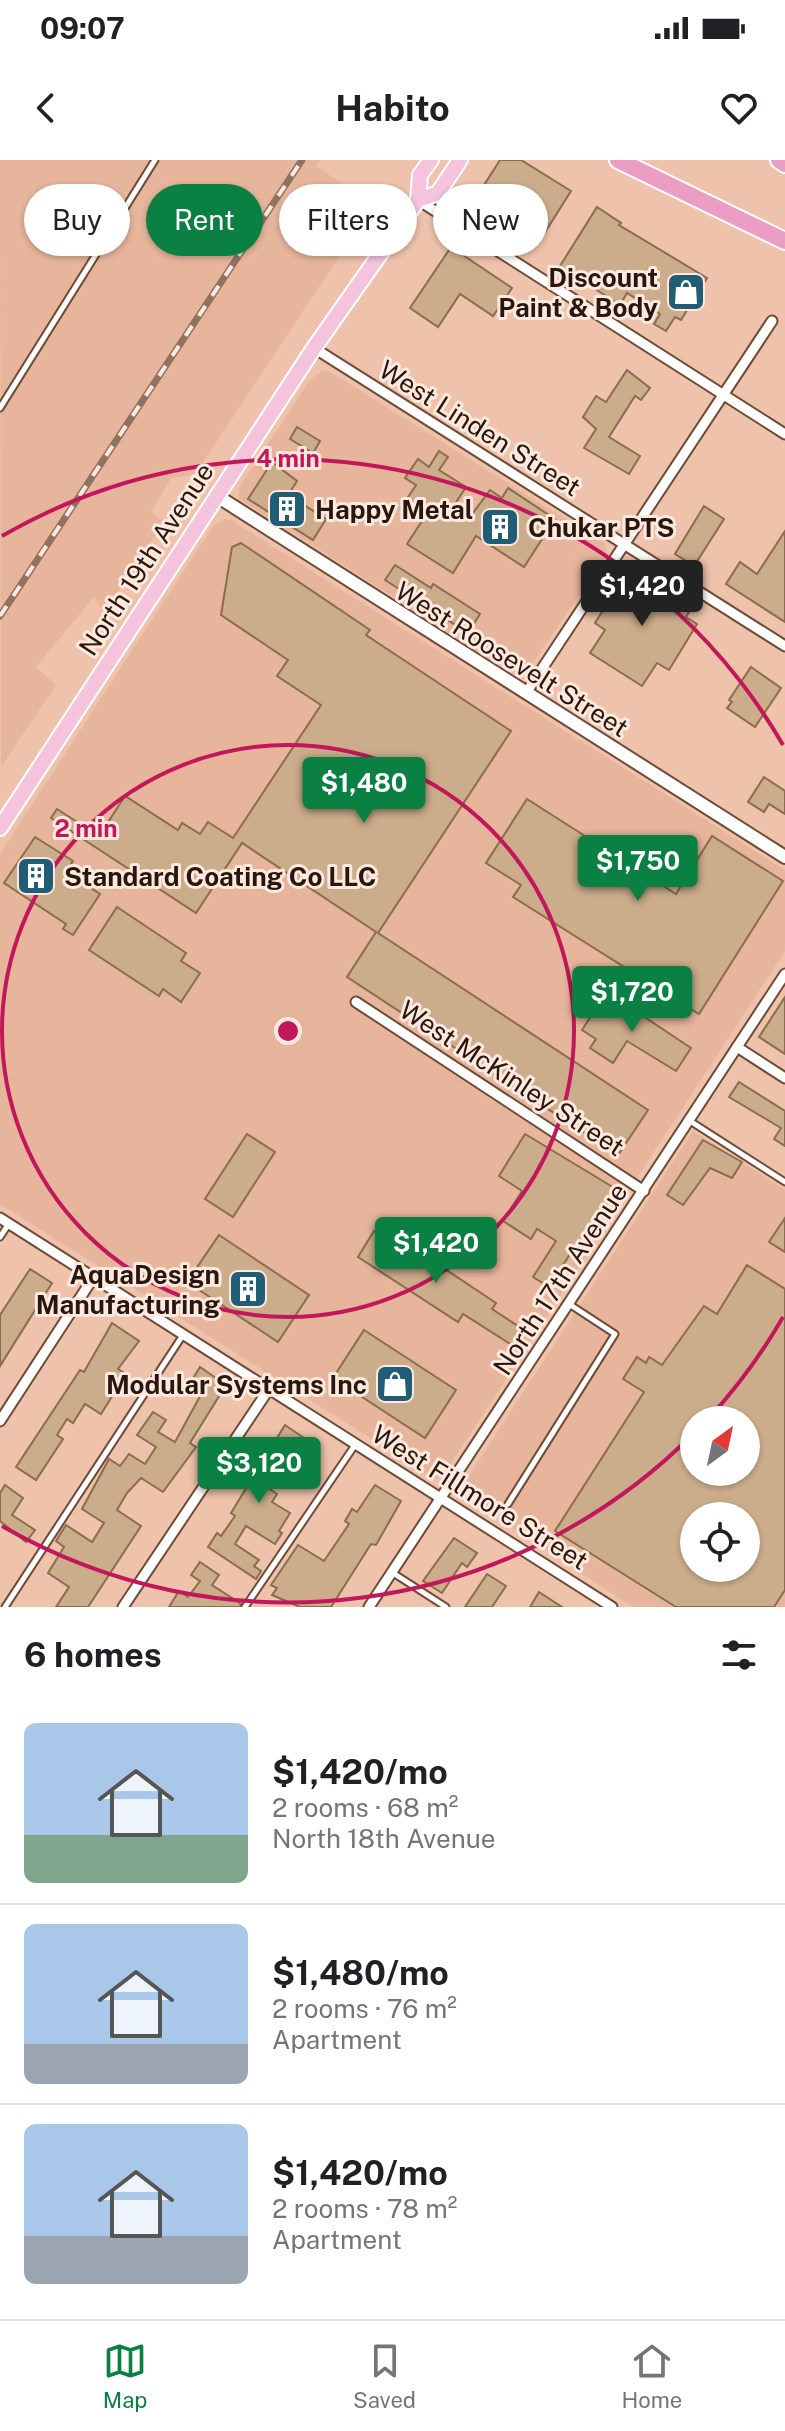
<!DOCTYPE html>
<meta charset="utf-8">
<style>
body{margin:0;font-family:"Public Sans",sans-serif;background:#f6f6f6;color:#202124;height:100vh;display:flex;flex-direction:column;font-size:30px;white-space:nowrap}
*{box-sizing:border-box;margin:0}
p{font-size:26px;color:#757577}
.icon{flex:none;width:44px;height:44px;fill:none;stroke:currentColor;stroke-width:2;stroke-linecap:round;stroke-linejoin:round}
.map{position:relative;height:1447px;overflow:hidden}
.panel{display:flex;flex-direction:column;background:#fff;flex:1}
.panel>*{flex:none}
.top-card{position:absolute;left:24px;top:24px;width:738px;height:72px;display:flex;gap:16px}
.needle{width:52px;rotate:33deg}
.tools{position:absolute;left:680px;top:1246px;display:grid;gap:16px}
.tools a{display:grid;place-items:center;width:80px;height:80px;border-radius:50%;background:#fff;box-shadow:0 2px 6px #0004;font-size:40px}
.price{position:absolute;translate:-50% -68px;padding:0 18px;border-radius:8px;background:#0b8043;color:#fff;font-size:26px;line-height:52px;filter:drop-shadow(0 2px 4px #0008)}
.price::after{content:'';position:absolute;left:50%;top:48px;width:24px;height:18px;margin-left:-12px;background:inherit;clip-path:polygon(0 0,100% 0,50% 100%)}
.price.active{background:#222;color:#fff}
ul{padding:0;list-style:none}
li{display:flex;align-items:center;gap:24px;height:200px;padding:0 24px}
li+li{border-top:2px solid #e0e0e0}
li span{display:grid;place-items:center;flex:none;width:224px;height:160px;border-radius:12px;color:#555}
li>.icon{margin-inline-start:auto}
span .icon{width:96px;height:96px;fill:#fffc;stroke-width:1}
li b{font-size:34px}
h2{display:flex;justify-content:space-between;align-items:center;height:96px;padding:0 24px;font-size:34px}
.pill{padding:0 28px;border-radius:36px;background:#fff;box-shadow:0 2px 6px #0004;font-size:28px;line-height:72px}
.pill.active{background:#0b8043;color:#fff}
.status{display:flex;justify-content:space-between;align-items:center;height:56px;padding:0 40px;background:#fff;direction:ltr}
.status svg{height:22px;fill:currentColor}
header{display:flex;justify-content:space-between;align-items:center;height:104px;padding:0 24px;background:#fff;font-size:36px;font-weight:700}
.tabs{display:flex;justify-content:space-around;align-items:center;height:112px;border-top:2px solid #e0e0e0;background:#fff;font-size:22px;color:#757577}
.tabs a{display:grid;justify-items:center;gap:4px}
.tabs .active{color:#0b8043}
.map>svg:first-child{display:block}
.built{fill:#e7b59b;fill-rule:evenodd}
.building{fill:#ccad8b;stroke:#8a6d4d;stroke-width:2;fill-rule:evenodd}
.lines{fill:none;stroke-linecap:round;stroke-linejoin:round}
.service-casing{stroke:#6f4a36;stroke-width:9}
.minor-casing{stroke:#6f4a36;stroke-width:13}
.tertiary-casing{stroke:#6f4a36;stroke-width:16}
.primary-casing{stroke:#fff;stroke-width:18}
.motorway-casing{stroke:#fff;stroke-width:20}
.service{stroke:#fff;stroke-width:5}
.minor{stroke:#fff;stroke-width:9}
.tertiary{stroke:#fff;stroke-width:12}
.primary{stroke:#f4c4dc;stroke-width:14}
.motorway{stroke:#ec9dc4;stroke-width:16}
.rail-casing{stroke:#907261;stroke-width:7}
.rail{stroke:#ffe8dd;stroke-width:4;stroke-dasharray:12;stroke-linecap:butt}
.ring{fill:none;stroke:#c2185b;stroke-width:4}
.labels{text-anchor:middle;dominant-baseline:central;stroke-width:6;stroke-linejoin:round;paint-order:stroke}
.poi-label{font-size:26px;font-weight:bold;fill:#27180f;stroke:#ffe8dd;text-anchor:end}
.street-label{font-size:26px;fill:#27180f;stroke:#ffe8dd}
.centre{fill:#c2185b;stroke:#ffe8dd;stroke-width:4}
.ring-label{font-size:24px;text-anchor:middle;font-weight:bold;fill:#c2185b;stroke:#ffe8dd;stroke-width:6;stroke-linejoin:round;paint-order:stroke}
</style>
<div class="status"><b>09:07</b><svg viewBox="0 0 49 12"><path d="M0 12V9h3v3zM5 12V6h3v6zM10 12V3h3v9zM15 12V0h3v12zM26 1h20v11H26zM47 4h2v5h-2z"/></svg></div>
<header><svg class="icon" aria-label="back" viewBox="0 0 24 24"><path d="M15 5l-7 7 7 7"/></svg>Habito<svg class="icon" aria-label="heart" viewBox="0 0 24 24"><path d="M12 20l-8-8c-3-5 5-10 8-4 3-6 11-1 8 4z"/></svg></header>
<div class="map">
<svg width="785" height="1447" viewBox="0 0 785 1447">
<rect width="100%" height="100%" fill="#eec2ab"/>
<g class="built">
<path d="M0 0H320L316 6 367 40 363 46 368 53 195 314 171 318 151 352 164 362 104 453 94 437 36 507 56 525 1 607Z"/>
<path d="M322 211H329L605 384 607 395 525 514H515L239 339V328L310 220Z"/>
<path d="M225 359 231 360 785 710V791L444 1314 435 1319 0 1044V694L213 366Z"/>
<path d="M693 971 785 1030V1447H633L461 1334 463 1325ZM694 1260H746V1312H694ZM694 1356H746V1408H694Z"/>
</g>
<g class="building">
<path d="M500 0H521L571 31 542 77 529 68 522 80 470 47Z"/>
<path d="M597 47 621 63 619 65 707 118 681 160 675 157 666 171 654 164 660 154 627 133 620 145 560 106Z"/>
<path d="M451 87 512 128 493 156 460 134 438 167 410 148Z"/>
<path d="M627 210 650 228 641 240 635 236 609 277 640 296 629 314 584 288 596 269 583 257 596 236 606 242Z"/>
<path d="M297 267 320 281 313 293 290 279Z"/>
<path d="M439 291 448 297 439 310 466 327 453 347 470 357 490 330 502 338 508 328 555 359 524 407 476 376 453 413 407 384 422 361 401 348 416 325 405 318 418 299 429 307Z"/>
<path d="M272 302 297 321 288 335 326 359 313 380 248 339Z"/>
<path d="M704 346 724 359 694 406 675 394Z"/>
<path d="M785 371V462L726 424 740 402 757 414Z"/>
<path d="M241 383 370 470 366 475 511 571 378 773 648 950 618 995 347 817 376 772 242 683 196 753 51 658 57 649 99 676 125 636 178 670 182 663 200 674 208 662 233 678 321 545 277 516 288 500 221 455 232 387Z"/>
<path d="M395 405 431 428 433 424 480 454 468 473 385 420Z"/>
<path d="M633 410 692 447 686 457 697 464 669 510 657 503 642 526 590 493 605 470 595 463 624 417 627 419Z"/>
<path d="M751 507 781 528 755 567 727 548 732 542 729 540Z"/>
<path d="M764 617 785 631V654L769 644 764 652 748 642Z"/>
<path d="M527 639 676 734 712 676 783 721 699 854 513 737 521 725 486 703Z"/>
<path d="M35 677 73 701 69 707 82 716 79 720 100 734 73 775 63 769 66 764 4 723Z"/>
<path d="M117 747 186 793 181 801 200 813 181 842 163 829 159 836 89 790Z"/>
<path d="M607 832 691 888 676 911 627 881 613 903 590 888 596 879 582 870Z"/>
<path d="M785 837V894L759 877Z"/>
<path d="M739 922 785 951V986L774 979 781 968 729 937Z"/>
<path d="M247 974 275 992 233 1057 205 1039Z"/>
<path d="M525 974 616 1029 575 1093 572 1091 549 1127 533 1117 556 1081 537 1069 531 1079 503 1061 522 1031 499 1016Z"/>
<path d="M703 980 742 1002 732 1018 710 1008 683 1045 667 1035Z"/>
<path d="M785 1058V1092L769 1082Z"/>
<path d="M374 1071 393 1083 397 1077 496 1143 492 1149 524 1170 515 1187 463 1154 458 1162 358 1097Z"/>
<path d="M219 1075 309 1135 278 1182 187 1122Z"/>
<path d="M747 1105 785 1129V1430L774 1447H676L555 1371 644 1232 623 1219 637 1197 646 1203 649 1197 662 1205 704 1146 717 1154ZM694 1260H746V1312H694ZM694 1356H746V1408H694Z"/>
<path d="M30 1109 52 1123 0 1206V1155Z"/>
<path d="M112 1163 139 1181 118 1209 126 1214 101 1254 85 1244 73 1263 67 1259 57 1275 63 1279 36 1320 16 1307 80 1210 84 1212Z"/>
<path d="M364 1170 456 1230 425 1278 333 1218Z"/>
<path d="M200 1207 226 1225 190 1283 196 1287 163 1332 141 1318 127 1333 117 1350 141 1366 88 1447H56L69 1427 48 1413 64 1387 56 1381 66 1365 92 1382 104 1363 82 1349 109 1299 120 1306 129 1294 145 1304 156 1287 137 1275 153 1252 166 1260 158 1272 175 1282 204 1229 192 1220Z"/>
<path d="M285 1265 307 1280 294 1299 289 1296 268 1328 277 1334 272 1342 290 1353 279 1371 282 1373 275 1384 246 1366 235 1384 259 1400 254 1406 261 1411 256 1419 208 1387 217 1373 221 1376 235 1356 231 1353Z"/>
<path d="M5 1325 23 1338 12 1355 35 1370 26 1382 0 1361V1333Z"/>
<path d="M375 1325 401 1341 376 1385 371 1384 331 1447H300L272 1435 277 1428 271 1425 298 1385 324 1401 349 1364 345 1361 352 1349 357 1352Z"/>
<path d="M454 1378 477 1393 467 1407 462 1403 442 1433 423 1421Z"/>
<path d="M200 1402 219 1415 212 1425 241 1444 240 1447H169L179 1431 188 1437 200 1421 191 1415Z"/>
<path d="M487 1414 506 1426 492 1447H465Z"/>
<path d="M539 1432 562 1447H530Z"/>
</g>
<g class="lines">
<g class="service-casing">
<g id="service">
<path d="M0 248 155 0"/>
<path d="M690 961 785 1022"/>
<path d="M0 1077 8 1065"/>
<path d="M508 1344 615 1174 569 1144"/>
<path d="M393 1413 446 1447"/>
<path d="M5 1447 183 1175"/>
<path d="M245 1447 355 1285"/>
</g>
</g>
<g class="minor-casing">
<g id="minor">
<path d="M418 40 785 274"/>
<path d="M314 188 785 486"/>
<path d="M526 533 772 161"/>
<path d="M356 842 644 1031"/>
<path d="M737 887 785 918"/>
<path d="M0 1058 612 1447"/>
<path d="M0 1261 93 1118"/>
<path d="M123 1447 269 1229"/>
<path d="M369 1447 785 814"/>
</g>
</g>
<g class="tertiary-casing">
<path id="tertiary" d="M217 336 785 697"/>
</g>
<g class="primary-casing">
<g id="primary">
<path d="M418 40 438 33 460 0"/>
<path d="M0 668 314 188 418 40 420 15 431 0"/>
</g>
</g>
<g class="motorway-casing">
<g id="motorway">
<path d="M618 0 785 81"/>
<path d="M779 0 785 4"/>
</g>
</g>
<use href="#service" class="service"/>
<use href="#minor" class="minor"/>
<use href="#tertiary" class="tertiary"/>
<use href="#primary" class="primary"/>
<use href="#motorway" class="motorway"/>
<g class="rail-casing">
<path id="rail" d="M0 456 302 0"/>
</g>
<use href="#rail" class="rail"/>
</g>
<g class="ring">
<circle cx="288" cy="871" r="286"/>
<path d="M783 1157A572 572 0 0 1 710 1257M692 1275A572 572 0 0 1 2 1366M2 376A572 572 0 0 1 783 585"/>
</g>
<defs>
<g id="shop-square" transform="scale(2)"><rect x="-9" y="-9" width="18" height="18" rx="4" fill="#225d76" stroke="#ffe8dd"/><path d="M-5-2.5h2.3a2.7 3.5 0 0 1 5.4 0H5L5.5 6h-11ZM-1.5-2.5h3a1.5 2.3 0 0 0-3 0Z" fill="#fff"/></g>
<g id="building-square" transform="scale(2)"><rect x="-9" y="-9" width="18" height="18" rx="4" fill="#225d76" stroke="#ffe8dd"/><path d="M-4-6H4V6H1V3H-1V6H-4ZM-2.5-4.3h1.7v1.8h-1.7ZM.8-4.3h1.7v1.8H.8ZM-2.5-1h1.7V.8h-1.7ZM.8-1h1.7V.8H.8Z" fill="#fff"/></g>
</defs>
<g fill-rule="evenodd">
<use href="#shop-square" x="686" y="132"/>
<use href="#building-square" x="287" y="349"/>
<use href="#building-square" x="500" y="367"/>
<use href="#building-square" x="36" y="716"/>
<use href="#building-square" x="248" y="1129"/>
<use href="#shop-square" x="395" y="1224"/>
</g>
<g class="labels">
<g class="poi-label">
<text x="658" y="117">Discount<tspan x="658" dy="30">Paint &amp; Body</tspan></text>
<text x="315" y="349" text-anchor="start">Happy Metal</text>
<text x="528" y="367" text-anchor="start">Chukar PTS</text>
<text x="64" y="716" text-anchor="start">Standard Coating Co LLC</text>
<text x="220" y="1114">AquaDesign<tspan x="220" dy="30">Manufacturing</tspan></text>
<text x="367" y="1224">Modular Systems Inc</text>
</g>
<g class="street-label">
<text transform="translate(480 268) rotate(32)">West Linden Street</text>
<text transform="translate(146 399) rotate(-57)">North 19th Avenue</text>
<text transform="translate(512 499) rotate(32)">West Roosevelt Street</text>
<text transform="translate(512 918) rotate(33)">West McKinley Street</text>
<text transform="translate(560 1119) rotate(-57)">North 17th Avenue</text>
<text transform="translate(480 1337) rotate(32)">West Fillmore Street</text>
</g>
</g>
<circle cx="288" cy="871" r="12" class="centre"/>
<g class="ring-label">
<text x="288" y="307">4 min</text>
<text x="86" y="677">2 min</text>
</g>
</svg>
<div class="tools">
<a><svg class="needle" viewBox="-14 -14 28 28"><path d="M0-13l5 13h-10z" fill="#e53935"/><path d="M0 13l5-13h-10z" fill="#757577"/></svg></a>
<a><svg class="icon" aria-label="locate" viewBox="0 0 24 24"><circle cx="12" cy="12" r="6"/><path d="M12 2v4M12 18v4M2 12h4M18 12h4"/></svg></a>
</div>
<b class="price active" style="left:642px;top:468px">$1,420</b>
<b class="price" style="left:364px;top:665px">$1,480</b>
<b class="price" style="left:638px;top:743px">$1,750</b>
<b class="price" style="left:632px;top:874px">$1,720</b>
<b class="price" style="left:436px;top:1125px">$1,420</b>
<b class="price" style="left:259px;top:1345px">$3,120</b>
<div class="top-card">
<a class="pill">Buy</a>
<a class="pill active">Rent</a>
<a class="pill">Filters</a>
<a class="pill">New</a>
</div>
</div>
<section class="panel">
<h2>6 homes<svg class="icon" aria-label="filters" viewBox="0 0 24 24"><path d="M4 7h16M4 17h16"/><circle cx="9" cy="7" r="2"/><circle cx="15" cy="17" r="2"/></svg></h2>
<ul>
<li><span style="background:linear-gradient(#a9c7e8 70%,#7fa58c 0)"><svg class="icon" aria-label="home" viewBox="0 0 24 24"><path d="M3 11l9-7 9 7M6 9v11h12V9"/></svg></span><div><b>$1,420/mo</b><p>2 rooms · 68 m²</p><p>North 18th Avenue</p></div></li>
<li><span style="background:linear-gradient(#a9c7e8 75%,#9aa5b1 0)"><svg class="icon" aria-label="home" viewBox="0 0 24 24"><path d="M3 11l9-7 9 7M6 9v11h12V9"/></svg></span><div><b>$1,480/mo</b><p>2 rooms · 76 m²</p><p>Apartment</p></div></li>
<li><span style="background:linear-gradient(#a9c7e8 70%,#9aa5b1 0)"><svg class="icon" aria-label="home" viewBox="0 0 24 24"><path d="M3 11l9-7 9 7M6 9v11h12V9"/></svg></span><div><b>$1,420/mo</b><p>2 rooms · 78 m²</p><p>Apartment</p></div></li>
</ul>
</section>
<nav class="tabs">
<a class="active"><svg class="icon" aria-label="map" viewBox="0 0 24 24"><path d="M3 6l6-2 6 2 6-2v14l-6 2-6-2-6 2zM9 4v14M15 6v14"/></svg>Map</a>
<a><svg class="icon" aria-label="saved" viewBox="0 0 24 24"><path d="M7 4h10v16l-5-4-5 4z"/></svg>Saved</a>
<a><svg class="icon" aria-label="home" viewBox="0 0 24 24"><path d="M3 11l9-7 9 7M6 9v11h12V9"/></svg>Home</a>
</nav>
